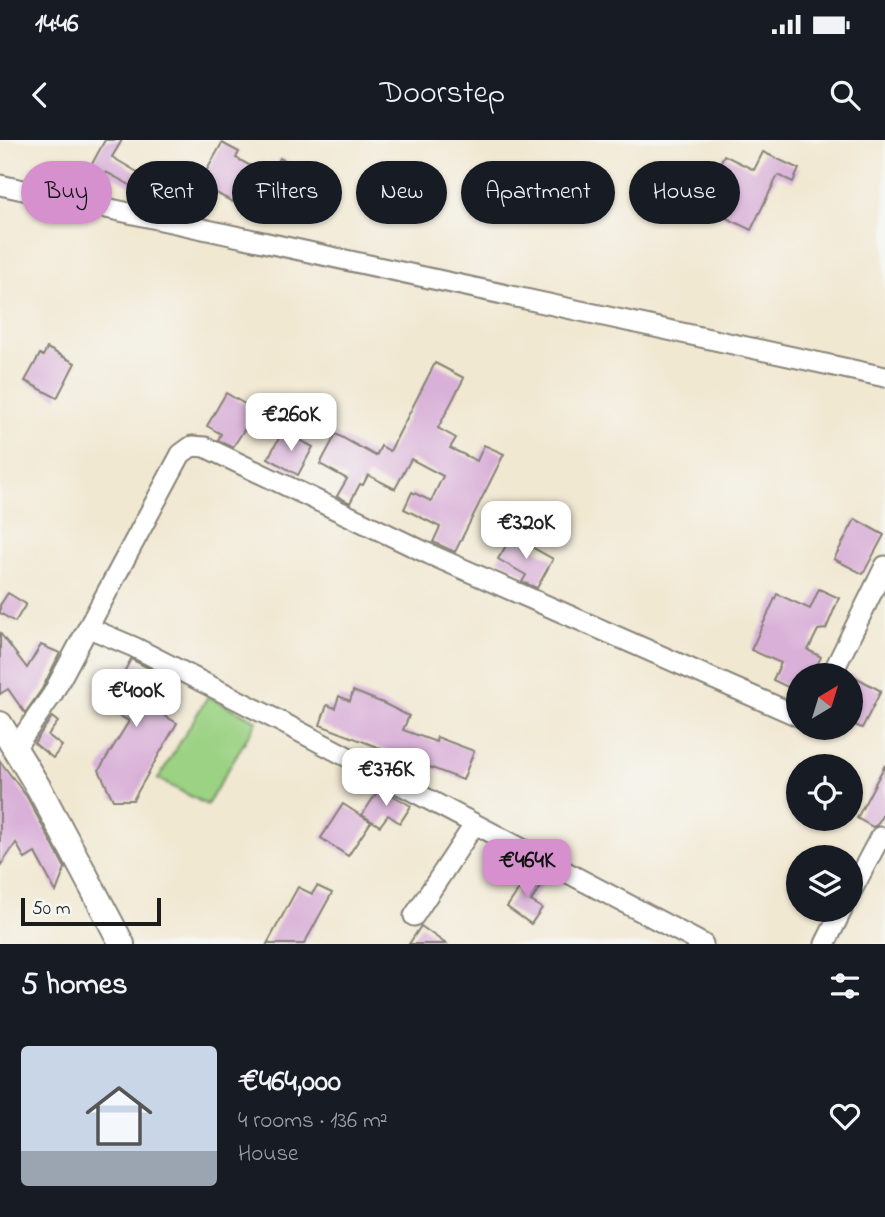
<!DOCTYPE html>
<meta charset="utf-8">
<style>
body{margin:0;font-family:"Indie Flower",sans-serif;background:#20242c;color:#f1f3f6;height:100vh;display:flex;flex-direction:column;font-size:26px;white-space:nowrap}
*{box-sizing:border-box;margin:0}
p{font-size:23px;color:#9ea1a6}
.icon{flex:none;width:38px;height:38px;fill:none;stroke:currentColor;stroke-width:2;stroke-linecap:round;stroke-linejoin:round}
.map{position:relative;height:804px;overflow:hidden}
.side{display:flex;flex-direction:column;background:#171b24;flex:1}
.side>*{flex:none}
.hud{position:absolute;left:21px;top:21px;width:844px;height:63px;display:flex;gap:14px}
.needle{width:46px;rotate:38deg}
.tools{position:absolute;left:786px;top:523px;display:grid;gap:14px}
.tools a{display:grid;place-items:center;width:77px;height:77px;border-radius:50%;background:#171b24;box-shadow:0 2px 5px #0004;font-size:35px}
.scale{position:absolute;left:21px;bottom:18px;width:140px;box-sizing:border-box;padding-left:7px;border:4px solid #1c1c1c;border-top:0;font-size:19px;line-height:24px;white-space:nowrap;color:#1c1c1c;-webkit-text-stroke:5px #f6f6f2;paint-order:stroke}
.price{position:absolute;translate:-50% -60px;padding:0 16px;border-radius:14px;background:#fff;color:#222;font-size:23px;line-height:46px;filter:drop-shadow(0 2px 4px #0008)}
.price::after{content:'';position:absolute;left:50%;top:42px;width:21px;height:16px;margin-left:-10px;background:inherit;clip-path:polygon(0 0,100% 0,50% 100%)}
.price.selected{background:#d690ce;color:#111}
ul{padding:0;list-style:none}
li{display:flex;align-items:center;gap:21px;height:175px;padding:0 21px}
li+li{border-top:2px solid #363941}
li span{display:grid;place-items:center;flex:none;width:196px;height:140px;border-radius:7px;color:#555}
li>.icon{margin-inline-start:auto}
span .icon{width:84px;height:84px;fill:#fffc;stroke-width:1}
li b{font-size:30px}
h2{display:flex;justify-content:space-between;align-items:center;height:84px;padding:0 21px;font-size:30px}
.chip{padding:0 24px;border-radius:32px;background:#171b24;box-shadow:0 2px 5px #0004;font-size:24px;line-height:63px}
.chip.selected{background:#d690ce;color:#111}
.status{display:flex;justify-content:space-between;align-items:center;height:49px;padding:0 35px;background:#171b24;direction:ltr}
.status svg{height:19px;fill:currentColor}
header{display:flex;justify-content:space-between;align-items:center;height:91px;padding:0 21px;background:#171b24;font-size:32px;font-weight:600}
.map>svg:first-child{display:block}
.green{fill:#9bd283;stroke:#5c7750;stroke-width:2}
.building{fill:#d9b0d8}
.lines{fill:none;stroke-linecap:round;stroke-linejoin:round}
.minor-casing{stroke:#868277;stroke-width:23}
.tertiary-casing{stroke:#868277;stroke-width:28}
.minor{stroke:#fff;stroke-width:19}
.tertiary{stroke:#fff;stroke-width:24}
</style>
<div class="status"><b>14:46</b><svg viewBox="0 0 49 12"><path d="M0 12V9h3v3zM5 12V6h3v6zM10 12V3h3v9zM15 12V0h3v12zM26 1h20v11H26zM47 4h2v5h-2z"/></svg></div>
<header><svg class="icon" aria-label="back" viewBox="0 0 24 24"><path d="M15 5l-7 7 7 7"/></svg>Doorstep<svg class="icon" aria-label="search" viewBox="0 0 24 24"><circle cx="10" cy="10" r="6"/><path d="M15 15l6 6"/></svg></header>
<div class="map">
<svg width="885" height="804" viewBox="0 0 885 804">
<rect width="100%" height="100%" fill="#f6f6f2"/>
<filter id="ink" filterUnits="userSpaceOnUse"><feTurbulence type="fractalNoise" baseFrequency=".0143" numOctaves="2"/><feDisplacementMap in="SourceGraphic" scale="14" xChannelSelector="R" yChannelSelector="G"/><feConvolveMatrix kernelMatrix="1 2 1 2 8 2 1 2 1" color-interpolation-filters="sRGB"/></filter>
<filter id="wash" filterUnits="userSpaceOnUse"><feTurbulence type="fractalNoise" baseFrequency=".00686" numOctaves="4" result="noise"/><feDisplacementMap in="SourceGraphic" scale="28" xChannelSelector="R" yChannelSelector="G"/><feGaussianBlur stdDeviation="1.57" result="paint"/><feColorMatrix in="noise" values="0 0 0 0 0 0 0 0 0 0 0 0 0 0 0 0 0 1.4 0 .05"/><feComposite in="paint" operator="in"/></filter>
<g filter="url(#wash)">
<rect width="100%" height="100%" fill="#f1e8d2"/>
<path class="green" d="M208 556 257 581 207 665 158 639Z"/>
<g id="blocks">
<g class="building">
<path d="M105 0H122L112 17 139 33 132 46 106 32 96 50 82 42Z"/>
<path d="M222 3 239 12 236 18 271 37 280 18 309 33 286 77 237 53 233 62 199 44Z"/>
<path d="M763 12 799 29 793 42 778 35 751 90 700 65 724 15 754 30Z"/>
<path d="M47 208 75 223 57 258 25 241 40 214 43 216Z"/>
<path d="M435 223 464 238 438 288 456 298 450 308 477 321 484 305 504 314 455 412 433 402 440 387 404 369 412 352 431 361 443 336 411 319 395 349 368 335 363 345 360 344 350 363 337 356 347 339 320 324 336 294 376 316 381 306 390 311Z"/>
<path d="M226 253 260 273 249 292 244 290 233 307 218 300 221 294 207 286Z"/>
<path d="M283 291 313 307 298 335 268 318Z"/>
<path d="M855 379 884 395 863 434 834 419Z"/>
<path d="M512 396 553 419 537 448 522 442 526 435 498 419Z"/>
<path d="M819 449 839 458 826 489 818 490 808 510 821 517 812 536H798V552L773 540 781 523 751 510 777 454 810 469Z"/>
<path d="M8 453 26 464 15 482 0 473V465Z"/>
<path d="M0 493 27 528 41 505 60 513 42 549 25 573 8 549 0 554Z"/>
<path d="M131 519 176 542 156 571 177 583 133 660H113L99 630 129 581 100 565 111 546 115 549Z"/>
<path d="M850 534 881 551 862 588 850 583Z"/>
<path d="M353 551 383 563 409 576 403 590 436 602 437 597 474 611 463 640 320 585 327 565 335 568 339 556 350 561Z"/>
<path d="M52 577 58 582 48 595 62 606 53 618 34 603Z"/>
<path d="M0 621 27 657 65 728 56 752 35 713 25 719 16 703 0 726Z"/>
<path d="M885 625V670L877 685 873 687 857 678Z"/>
<path d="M380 648 411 666 400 683 388 675 380 686 362 675Z"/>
<path d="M343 664 371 682 348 716 321 698Z"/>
<path d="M531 732 545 741 531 761 542 768 531 784 507 767Z"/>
<path d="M317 746 332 753 304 804H267L298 747 312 754Z"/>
<path d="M421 786 446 804H409Z"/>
</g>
</g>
</g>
<g filter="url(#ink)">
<use href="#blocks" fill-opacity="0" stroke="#868277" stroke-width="2"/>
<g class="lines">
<g class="minor-casing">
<g id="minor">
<path d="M0 45 885 237"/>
<path d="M89 488 134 507 285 584 703 804"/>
<path d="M831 536 885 426"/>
<path d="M15 608 52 555 181 314 192 306 205 307 429 414 798 576"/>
<path d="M850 754 880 697 885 699"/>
<path d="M414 776 474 685"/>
<path d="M825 804 842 770"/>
</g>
</g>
<g class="tertiary-casing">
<path id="tertiary" d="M0 584 40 650 122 804"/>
</g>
<use href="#minor" class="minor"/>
<use href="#tertiary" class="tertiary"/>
</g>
</g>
</svg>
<div class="tools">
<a><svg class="needle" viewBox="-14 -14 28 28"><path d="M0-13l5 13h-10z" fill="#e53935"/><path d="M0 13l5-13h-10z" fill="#9ea1a6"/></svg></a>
<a><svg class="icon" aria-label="locate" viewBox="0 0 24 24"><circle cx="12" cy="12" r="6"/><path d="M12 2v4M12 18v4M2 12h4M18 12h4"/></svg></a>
<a><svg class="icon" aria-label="layers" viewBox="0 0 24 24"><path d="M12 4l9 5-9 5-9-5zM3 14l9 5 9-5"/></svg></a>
</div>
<div class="scale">50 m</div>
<b class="price" style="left:291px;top:313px">€260K</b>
<b class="price" style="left:526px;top:421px">€320K</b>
<b class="price" style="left:136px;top:589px">€400K</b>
<b class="price" style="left:386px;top:668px">€376K</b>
<b class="price selected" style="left:527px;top:759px">€464K</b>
<div class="hud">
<a class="chip selected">Buy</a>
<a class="chip">Rent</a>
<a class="chip">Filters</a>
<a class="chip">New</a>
<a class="chip">Apartment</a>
<a class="chip">House</a>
</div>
</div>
<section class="side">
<h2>5 homes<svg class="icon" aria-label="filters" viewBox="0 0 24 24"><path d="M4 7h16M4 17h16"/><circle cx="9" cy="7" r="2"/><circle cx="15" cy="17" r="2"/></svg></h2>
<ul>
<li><span style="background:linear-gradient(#c9d6e8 75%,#9aa5b1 0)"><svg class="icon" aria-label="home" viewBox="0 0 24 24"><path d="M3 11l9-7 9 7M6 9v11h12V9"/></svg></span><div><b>€464,000</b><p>4 rooms · 136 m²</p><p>House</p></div><svg class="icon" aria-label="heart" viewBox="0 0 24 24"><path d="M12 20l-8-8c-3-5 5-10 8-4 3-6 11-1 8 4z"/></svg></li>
</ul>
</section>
